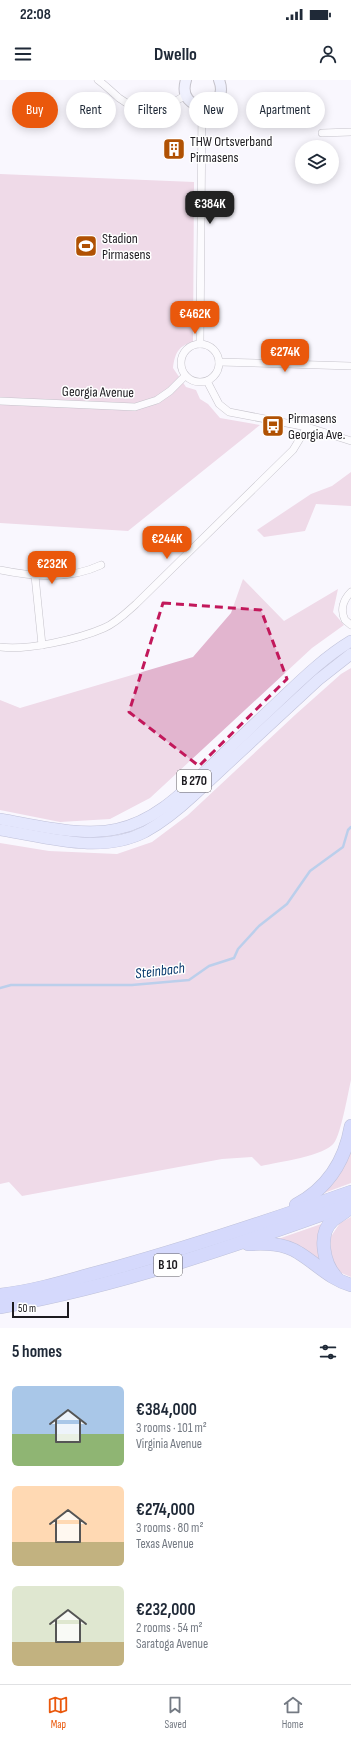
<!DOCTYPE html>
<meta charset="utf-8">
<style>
body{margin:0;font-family:"Sofia Sans Condensed",sans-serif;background:#f2f2f3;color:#1f2937;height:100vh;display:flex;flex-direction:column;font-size:15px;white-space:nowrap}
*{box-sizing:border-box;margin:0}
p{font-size:13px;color:#747a83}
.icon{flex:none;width:22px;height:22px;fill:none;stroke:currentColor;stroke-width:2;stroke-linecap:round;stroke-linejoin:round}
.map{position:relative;height:1248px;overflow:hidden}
.details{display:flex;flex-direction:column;background:#fff;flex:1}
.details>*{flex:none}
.hud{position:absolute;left:12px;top:12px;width:327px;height:36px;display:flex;gap:8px}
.buttons{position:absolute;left:295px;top:60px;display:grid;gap:8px}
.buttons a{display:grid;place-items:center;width:44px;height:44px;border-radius:50%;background:#fff;box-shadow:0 2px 10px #0003;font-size:20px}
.scale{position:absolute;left:12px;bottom:10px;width:57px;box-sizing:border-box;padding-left:4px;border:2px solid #1d1b20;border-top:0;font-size:11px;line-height:14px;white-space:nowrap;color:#1d1b20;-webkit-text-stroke:3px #fff;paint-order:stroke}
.price{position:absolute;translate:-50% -34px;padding:0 9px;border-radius:8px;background:#ea580c;color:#fff;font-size:13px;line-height:26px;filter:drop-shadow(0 1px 2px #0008)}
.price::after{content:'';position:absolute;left:50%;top:24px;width:12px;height:9px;margin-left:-6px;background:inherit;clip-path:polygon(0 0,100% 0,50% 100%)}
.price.active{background:#222;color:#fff}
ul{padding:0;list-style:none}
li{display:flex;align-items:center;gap:12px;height:100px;padding:0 12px}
li span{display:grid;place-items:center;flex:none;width:112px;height:80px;border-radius:6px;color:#555}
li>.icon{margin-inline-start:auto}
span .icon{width:48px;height:48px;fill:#fffc;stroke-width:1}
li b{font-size:17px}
h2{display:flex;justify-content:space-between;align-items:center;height:48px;padding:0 12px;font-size:17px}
.chip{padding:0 14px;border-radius:18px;background:#fff;box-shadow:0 2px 10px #0003;font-size:14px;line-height:36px}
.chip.active{background:#ea580c;color:#fff}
.status{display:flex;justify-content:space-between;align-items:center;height:28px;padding:0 20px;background:#fff;direction:ltr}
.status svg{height:11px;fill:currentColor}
header{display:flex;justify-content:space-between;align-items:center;height:52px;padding:0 12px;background:#fff;font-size:18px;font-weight:700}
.tab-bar{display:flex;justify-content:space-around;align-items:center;height:56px;border-top:1px solid #e0e1e3;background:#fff;font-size:11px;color:#747a83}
.tab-bar a{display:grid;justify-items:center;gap:2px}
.tab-bar .active{color:#ea580c}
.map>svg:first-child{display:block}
.green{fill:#e2b5cf}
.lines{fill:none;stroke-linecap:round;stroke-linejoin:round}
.stream{stroke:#709dd6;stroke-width:2.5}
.street-casing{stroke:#87848f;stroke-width:8}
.secondary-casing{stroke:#87848f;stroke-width:12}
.primary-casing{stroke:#777eae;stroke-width:12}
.highway-casing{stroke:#777eae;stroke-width:14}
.street{stroke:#fff;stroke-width:7}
.secondary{stroke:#e5e8fe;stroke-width:10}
.primary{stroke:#cbd2fc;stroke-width:11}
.highway{stroke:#a8b4fa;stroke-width:13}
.marked{fill:none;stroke:#c2185b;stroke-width:3;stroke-dasharray:8 5;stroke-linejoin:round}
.labels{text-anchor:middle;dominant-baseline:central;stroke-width:3;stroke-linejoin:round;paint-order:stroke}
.shield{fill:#fff;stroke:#615f63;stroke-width:1}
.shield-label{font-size:13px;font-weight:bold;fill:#1d1b20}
.poi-label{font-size:14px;fill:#1d1b20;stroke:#fff;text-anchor:start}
.street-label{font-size:14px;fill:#1d1b20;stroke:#fff}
.water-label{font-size:15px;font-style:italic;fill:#0b3c6f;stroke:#fff}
</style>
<div class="status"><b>22:08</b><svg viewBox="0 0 49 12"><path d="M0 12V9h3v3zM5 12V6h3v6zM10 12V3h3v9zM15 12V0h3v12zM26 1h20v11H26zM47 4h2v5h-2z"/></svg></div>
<header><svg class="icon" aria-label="menu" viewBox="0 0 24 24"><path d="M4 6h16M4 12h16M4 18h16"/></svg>Dwello<svg class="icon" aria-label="person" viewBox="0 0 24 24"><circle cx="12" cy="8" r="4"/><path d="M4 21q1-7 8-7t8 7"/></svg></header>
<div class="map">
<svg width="351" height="1248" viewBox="0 0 351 1248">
<rect width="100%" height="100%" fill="#f9f7fe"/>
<g class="green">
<path d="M0 94 194 102 193 262C178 266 175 273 173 288L186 307 196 310 200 319 208 324 220 338 260 345 128 451 0 443Z"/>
<path d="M351 392V426L316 424 305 451 264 457 257 450 311 414 332 406Z"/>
<path d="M243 499 284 541 338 509 333 532 344 545 312 568 150 718 110 739 60 742 0 730V620L20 628 193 577 231 533Z"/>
<path d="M351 588V1000C348 1013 341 1054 334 1063 325 1076 278 1082 261 1086L252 1077 222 1079 22 1116 9 1102 0 1104V763L49 771 117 774 152 762 188 735 295 635 341 594Z"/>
<path d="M351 1068V1103L324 1113Z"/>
<path d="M351 1137V1197L339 1192 332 1184 330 1158 340 1143Z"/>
<path d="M327 1142 324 1186 278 1159Z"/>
</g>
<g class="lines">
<path class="stream" d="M0 908 11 905H132L189 900 209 886 234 878 238 869 259 846 287 824 310 791 343 767 348 750 351 747"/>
<g class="street-casing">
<g id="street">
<path d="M98 0C105 5 112 12 119 18 141 35 165 29 186 15"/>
<path d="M322 53 351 52"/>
<circle cx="200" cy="283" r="19"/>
<path d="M200 264 202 26"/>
<path d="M219 282 351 286"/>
<path d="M207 301 219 324 229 332 307 347 351 361"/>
<path d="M0 321 135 327 157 320 170 311 185 296"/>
<path d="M0 490C34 497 69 500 101 485"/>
<path d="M35 496 42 565"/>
<path d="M351 512C343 520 340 530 345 540L351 545"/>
<path d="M0 567C26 571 79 559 104 548 116 543 126 533 136 524L293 370 307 347"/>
</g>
</g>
<g class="secondary-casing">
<path id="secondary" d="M186 0C175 35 232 33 219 0"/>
</g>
<g class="primary-casing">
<g id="primary">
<path d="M0 739C36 745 81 757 117 749 156 741 185 710 213 684 236 661 260 639 283 617 304 597 326 576 351 561"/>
<path d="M0 750C46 757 100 775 145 752 163 742 179 729 194 715L318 600 351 574"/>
</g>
</g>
<g class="highway-casing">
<g id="highway">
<path d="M296 1125C328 1108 345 1081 351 1046"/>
<path d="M248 1164C265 1163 284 1163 299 1173 317 1184 330 1199 351 1205"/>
<path d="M336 1197C324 1184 317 1154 333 1140 337 1137 342 1134 346 1131"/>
<path d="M0 1215C38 1211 80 1197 118 1187 197 1165 274 1139 351 1112"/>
<path d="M0 1227C120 1206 237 1165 351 1124"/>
</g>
</g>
<use href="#street" class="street"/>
<use href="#secondary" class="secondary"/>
<use href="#primary" class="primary"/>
<use href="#highway" class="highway"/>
</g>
<path d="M0 0H351V1248H0ZM163 523 261 530 287 599 199 686 129 632Z" fill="#f9f7fe" fill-opacity=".55" fill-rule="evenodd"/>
<path class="marked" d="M163 523 261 530 287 599 199 686 129 632Z"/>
<defs>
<g id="building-square" transform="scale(1.15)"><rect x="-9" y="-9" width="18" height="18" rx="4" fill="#b05103" stroke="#fff"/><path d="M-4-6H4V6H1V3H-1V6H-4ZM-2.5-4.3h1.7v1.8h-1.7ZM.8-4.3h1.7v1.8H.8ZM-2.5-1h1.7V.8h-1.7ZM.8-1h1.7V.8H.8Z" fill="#fff"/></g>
<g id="stadium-square" transform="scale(1.15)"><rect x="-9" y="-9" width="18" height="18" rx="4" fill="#b05103" stroke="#fff"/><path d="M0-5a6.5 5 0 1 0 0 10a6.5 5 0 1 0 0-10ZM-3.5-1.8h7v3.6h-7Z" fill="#fff"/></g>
<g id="bus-square" transform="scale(1.15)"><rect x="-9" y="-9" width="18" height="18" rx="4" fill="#b05103" stroke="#fff"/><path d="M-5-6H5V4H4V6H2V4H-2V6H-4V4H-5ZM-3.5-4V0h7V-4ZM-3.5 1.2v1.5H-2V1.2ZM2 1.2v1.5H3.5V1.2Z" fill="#fff"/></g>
</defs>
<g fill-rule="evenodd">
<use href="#building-square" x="174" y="69"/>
<use href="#stadium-square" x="86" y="166"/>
<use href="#bus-square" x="273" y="346"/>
</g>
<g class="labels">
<g class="shield">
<rect x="177" y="690" width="34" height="22" rx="3"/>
<rect x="154" y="1174" width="28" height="22" rx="3"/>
</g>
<g class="shield-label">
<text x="194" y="701">B 270</text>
<text x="168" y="1185">B 10</text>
</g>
<g class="poi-label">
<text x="190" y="61">THW Ortsverband<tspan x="190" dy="16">Pirmasens</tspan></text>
<text x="102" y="158">Stadion<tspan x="102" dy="16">Pirmasens</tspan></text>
<text x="288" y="338">Pirmasens<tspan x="288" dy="16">Georgia Ave.</tspan></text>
</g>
<g class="street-label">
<text transform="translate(98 312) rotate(1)">Georgia Avenue</text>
</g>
<g class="water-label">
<text transform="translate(160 891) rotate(-7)">Steinbach</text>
</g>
</g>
</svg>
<div class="buttons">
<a><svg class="icon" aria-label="layers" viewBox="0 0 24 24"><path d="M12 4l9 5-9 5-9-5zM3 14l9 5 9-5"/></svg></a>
</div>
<div class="scale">50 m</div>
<b class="price active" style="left:210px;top:145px">€384K</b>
<b class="price" style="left:195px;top:255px">€462K</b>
<b class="price" style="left:285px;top:293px">€274K</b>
<b class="price" style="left:167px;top:480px">€244K</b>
<b class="price" style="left:52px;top:505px">€232K</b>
<div class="hud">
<a class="chip active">Buy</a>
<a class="chip">Rent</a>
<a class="chip">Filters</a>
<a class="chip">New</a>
<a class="chip">Apartment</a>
</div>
</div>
<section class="details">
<h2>5 homes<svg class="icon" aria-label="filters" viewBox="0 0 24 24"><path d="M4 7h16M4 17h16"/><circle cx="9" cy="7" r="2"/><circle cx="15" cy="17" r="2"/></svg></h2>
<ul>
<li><span style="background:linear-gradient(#a9c7e8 60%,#8fb573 0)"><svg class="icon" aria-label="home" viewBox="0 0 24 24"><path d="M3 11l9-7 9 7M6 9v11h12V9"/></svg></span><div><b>€384,000</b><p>3 rooms · 101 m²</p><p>Virginia Avenue</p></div></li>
<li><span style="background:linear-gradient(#ffd9b3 70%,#c2b280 0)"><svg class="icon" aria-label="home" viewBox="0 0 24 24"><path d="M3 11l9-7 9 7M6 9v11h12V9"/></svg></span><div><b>€274,000</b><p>3 rooms · 80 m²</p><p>Texas Avenue</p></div></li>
<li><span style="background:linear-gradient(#dfe7d0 70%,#c2b280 0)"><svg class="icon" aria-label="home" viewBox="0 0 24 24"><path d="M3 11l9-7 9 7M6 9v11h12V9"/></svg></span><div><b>€232,000</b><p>2 rooms · 54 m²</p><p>Saratoga Avenue</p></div></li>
</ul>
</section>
<nav class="tab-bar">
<a class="active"><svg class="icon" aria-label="map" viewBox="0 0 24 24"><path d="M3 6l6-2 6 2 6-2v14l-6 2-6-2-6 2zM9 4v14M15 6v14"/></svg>Map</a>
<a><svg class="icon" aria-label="saved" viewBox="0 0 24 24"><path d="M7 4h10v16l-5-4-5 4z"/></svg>Saved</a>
<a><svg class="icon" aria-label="home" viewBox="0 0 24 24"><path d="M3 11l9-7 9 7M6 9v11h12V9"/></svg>Home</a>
</nav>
